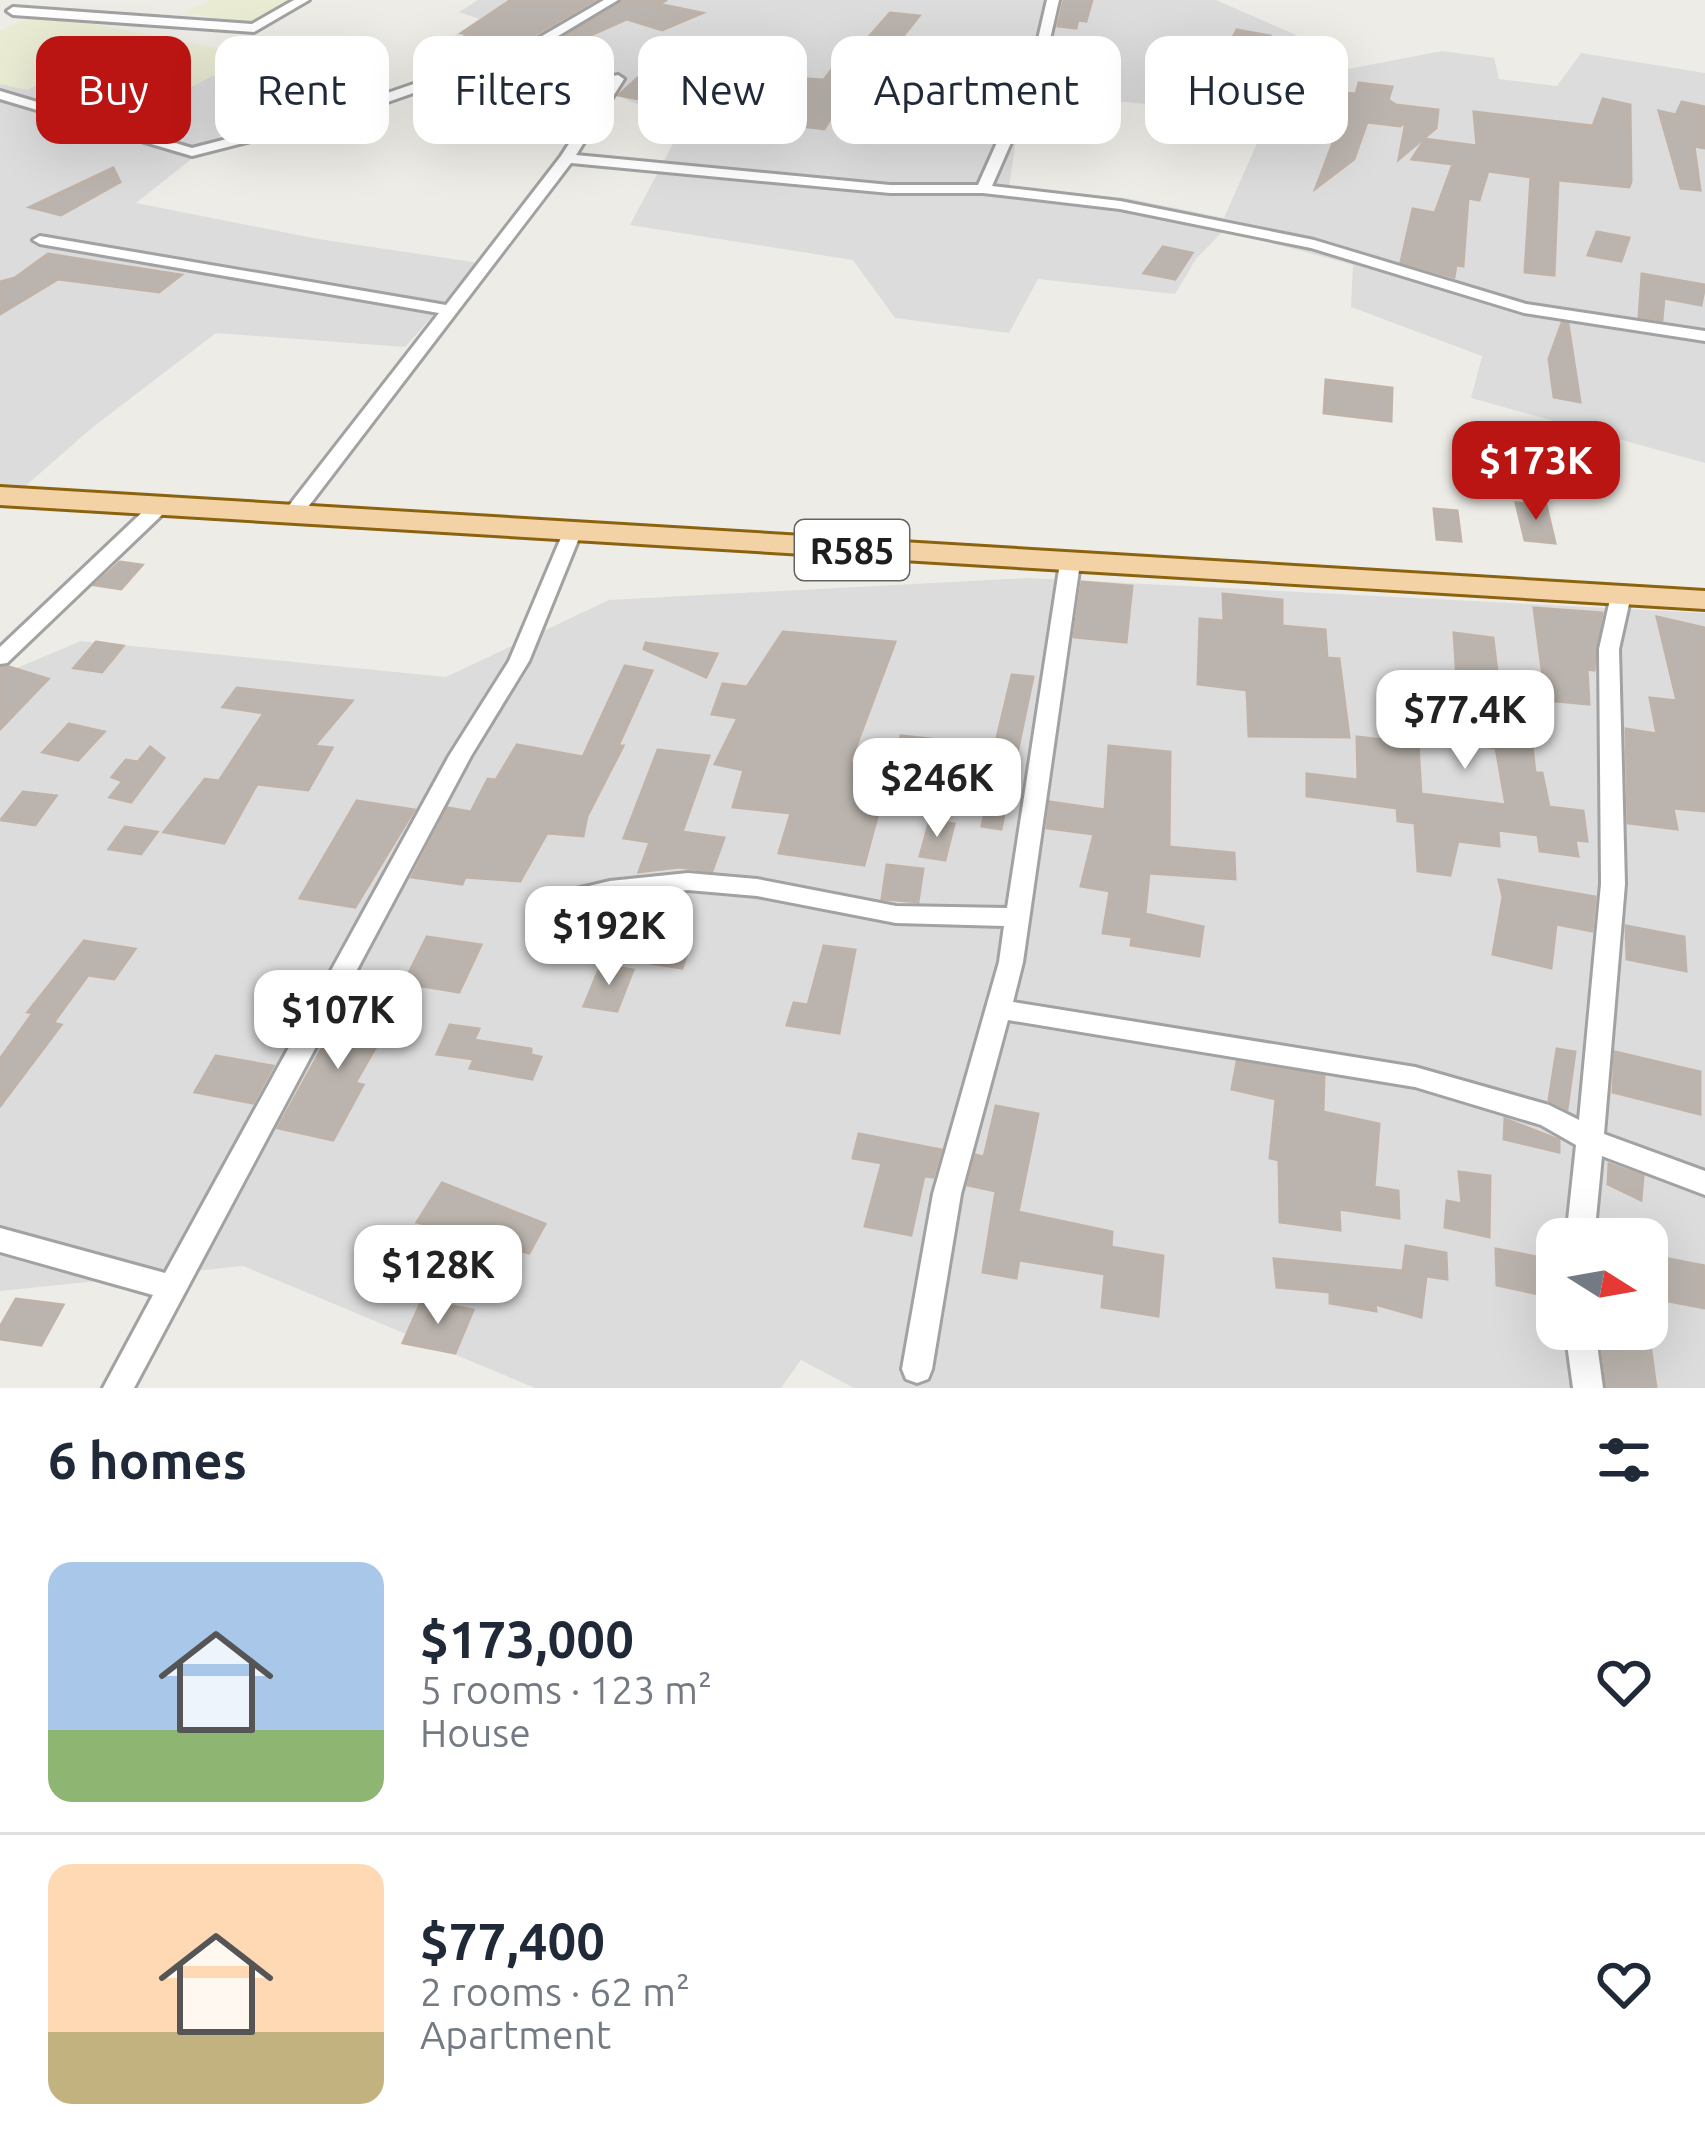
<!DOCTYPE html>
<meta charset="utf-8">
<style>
body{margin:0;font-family:Ubuntu,sans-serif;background:#f6f6f7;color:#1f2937;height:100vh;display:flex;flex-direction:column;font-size:45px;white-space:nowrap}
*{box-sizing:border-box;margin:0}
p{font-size:39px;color:#747a83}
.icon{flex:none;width:66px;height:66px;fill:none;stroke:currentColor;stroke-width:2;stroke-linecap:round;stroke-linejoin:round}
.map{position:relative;height:1388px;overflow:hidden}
.panel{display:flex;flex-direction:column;background:#fff;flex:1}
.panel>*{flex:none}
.top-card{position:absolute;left:36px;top:36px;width:1635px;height:108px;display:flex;gap:24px}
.needle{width:78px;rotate:101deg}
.buttons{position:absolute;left:1536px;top:1218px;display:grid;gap:24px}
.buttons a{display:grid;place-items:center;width:132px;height:132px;border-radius:24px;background:#fff;box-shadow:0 12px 48px #0002;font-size:60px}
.price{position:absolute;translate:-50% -102px;padding:0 27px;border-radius:24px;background:#fff;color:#222;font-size:39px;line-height:78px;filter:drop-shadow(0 3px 6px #0008)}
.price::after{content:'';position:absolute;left:50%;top:72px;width:36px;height:27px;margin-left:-18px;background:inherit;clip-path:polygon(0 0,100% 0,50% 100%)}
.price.selected{background:#ba1513;color:#fff}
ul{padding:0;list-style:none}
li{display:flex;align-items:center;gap:36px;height:300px;padding:0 48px}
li+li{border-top:3px solid #e0e1e3}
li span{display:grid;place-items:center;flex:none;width:336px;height:240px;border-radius:24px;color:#555}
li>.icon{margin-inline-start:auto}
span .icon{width:144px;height:144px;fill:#fffc;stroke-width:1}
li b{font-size:51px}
h2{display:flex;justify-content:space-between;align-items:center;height:144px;padding:0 48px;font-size:51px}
.pill{padding:0 42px;border-radius:24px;background:#fff;box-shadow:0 12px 48px #0002;font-size:42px;line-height:108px}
.pill.selected{background:#ba1513;color:#fff}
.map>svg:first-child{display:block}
.residential{fill:#dcdcdc;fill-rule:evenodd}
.farmland{fill:#e9ebd3}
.building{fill:#bbb4ae;stroke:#bfb3a9;stroke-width:3}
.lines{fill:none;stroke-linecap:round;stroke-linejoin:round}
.minor-casing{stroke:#a2a2a2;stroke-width:6}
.primary-casing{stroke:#8b630e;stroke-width:6}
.minor{fill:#fff;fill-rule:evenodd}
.primary{fill:#f3d3a6;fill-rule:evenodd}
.labels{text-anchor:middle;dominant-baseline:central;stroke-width:9;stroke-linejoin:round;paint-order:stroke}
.shield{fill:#fff;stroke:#626262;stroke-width:3}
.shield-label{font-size:36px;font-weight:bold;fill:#1e1e1e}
</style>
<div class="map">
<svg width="1705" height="1388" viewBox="0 0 1705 1388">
<rect width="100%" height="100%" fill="#eeece6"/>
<g class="residential">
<path d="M478 0H1216L1296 35 1291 80 1442 51 1494 58 1499 79 1557 86 1581 53 1705 73V463L1471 398 1482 356 1351 307 1353 265 1224 230 1196 259 1175 294 1038 279 1009 333 895 318 853 260 630 225 684 123 576 79 427 55 479 19 459 12ZM1023 92 1269 116 1224 218 1126 198 1009 187Z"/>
<path d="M57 61 287 83 136 203 318 239 480 263 405 347 216 333 93 427 0 508V85Z"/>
<path d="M1028 578 1705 613V1388H854L801 1360 781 1388H535L243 1266 0 1291V675L81 641 446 677 609 600ZM1557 1239H1647V1329H1557Z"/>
</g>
<g class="farmland">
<path d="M211 0H297L256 24 184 13Z"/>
<path d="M38 13 250 55 186 90 74 67 27 90 0 84V31Z"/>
</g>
<g class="building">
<path d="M511 0H595L522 42 510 39 480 57 446 51 468 34 462 33Z"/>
<path d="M622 0H667L658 4 702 13 662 30 627 19 553 52 544 49Z"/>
<path d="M1064 0H1092L1086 21 1078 20 1076 28 1058 26Z"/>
<path d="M890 13 919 16 899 41 868 38Z"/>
<path d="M1237 30 1270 36 1249 103 1199 98Z"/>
<path d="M848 48 871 51 824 129 703 114 712 102 683 96 694 77 709 78 718 66 740 68 736 74 824 80Z"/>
<path d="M561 49 582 56 547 88 522 85Z"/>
<path d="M641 75 673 85 654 102 619 95Z"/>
<path d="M1359 83 1392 87 1388 100 1396 105 1438 110 1436 128 1399 159 1406 121 1400 126 1367 122 1354 159 1316 188 1336 135 1292 129 1305 96 1310 90 1356 94Z"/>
<path d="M1603 99 1630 105 1631 182 1629 187 1558 180 1554 275 1525 272 1531 177 1488 171 1479 200 1468 198 1463 266 1456 265 1454 277 1401 262 1413 209 1435 213 1453 164 1412 159 1425 139 1477 146 1474 112 1593 126Z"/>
<path d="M1682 102 1705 107V148L1694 146 1700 190 1681 188 1659 111 1676 115Z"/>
<path d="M113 168 120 182 61 215 30 207Z"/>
<path d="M1597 232 1629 238 1621 261 1588 255Z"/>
<path d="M1163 247 1192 253 1175 279 1144 273Z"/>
<path d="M48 254 116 265 181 275 159 292 58 279 0 314V282L15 278Z"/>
<path d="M1642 274 1705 285 1701 305 1664 298 1662 320 1639 317Z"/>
<path d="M1562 323 1568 324 1580 402 1554 397 1549 359Z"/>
<path d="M1326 380 1392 388 1391 421 1324 413Z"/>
<path d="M1516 503 1546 505 1555 543 1525 540Z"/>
<path d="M1434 509 1457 511 1461 541 1437 539Z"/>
<path d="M120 562 142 565 121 589 95 585Z"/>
<path d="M1082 582 1132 586 1126 642 1074 637Z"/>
<path d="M1223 594 1282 600V626L1325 630 1327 658 1339 659 1349 737 1249 736 1247 690 1198 684 1200 619 1224 621Z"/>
<path d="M1534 608 1602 613 1594 670 1587 669 1589 704 1546 700Z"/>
<path d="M1657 617 1705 628V811L1673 808 1677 829 1628 823 1626 729 1657 734 1650 698 1677 701Z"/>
<path d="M783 632 895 642 850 762 890 769 864 865 779 853 791 813 733 807 744 770 715 764 738 718 712 714 723 684 747 687Z"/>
<path d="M1454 633 1493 638 1498 681 1540 685 1545 709 1528 707 1535 773H1542L1549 807 1583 811 1587 841 1575 840 1578 856 1540 851 1538 835 1498 830 1499 846 1458 841 1450 875 1418 871 1415 823 1398 821 1397 808 1307 796V774L1358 780 1357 737 1418 744 1421 794 1506 805 1496 748 1461 743Z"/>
<path d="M96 642 123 646 102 672 74 668Z"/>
<path d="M646 643 717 654 706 677 644 649Z"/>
<path d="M625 666 652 671 618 746H623L587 816 583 836 547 833 520 881 465 877 462 884 412 877 448 808 471 812 488 779 496 780 517 745 583 757Z"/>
<path d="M9 667 48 679 0 729V668Z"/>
<path d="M1012 675 1033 677 1001 829 982 826 993 777 896 763 901 736 995 746Z"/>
<path d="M237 688 352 701 314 746 332 748 308 790 257 784 224 843 164 832 205 779 219 781 264 713 223 707Z"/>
<path d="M69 724 104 732 78 760 43 752Z"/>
<path d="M1109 746 1170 752 1169 847 1234 853 1235 879 1149 873 1145 914 1203 927 1199 956 1131 945 1132 937 1103 933 1110 891 1081 886 1094 834 1047 828 1050 802 1105 810Z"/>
<path d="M150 747 164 758 131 802 110 797 123 781 112 777 126 760 138 762Z"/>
<path d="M658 750 709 756 682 832 724 838 712 871 679 867 639 872 650 842 624 838Z"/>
<path d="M23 792 56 796 35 825 1 820Z"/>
<path d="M357 801 414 810 355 907 300 898Z"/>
<path d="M930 820 954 824 945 860 920 856Z"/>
<path d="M125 827 157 832 141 854 109 849Z"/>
<path d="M887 865 923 869 918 902 882 899Z"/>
<path d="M1499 880 1595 897 1592 931 1556 924 1551 968 1493 954 1503 897Z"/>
<path d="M1626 926 1684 937 1686 971 1627 959Z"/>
<path d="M628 936 690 945 682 968 620 958Z"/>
<path d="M427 937 481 945 459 992 404 983Z"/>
<path d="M84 941 135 949 114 979 88 975 53 1023 61 1025 0 1106V1059L33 1013 28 1012Z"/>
<path d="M824 946 855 950 839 1033 787 1025 794 1003 808 1005Z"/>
<path d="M601 965 633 970 617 1011 584 1006Z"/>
<path d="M349 1000 397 1010 355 1083 363 1085 333 1140 278 1128Z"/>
<path d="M450 1025 479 1029 474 1040 531 1049V1055L541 1057 532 1079 470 1068 474 1059 437 1054Z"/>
<path d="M1557 1049 1575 1052 1567 1109 1549 1100Z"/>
<path d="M1615 1052 1700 1072V1114L1613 1092Z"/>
<path d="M216 1056 273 1066 253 1103 195 1092Z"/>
<path d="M1237 1062 1324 1076 1323 1112 1379 1124 1374 1187 1398 1191 1399 1218 1339 1209 1340 1230 1280 1222 1279 1160 1270 1158 1276 1099 1232 1089Z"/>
<path d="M996 1106 1038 1114 1018 1212 1112 1232 1111 1247 1163 1256 1158 1316 1102 1307 1105 1274 1019 1260 1016 1278 983 1272 996 1191 968 1185 976 1155 984 1157Z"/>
<path d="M1505 1119 1559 1140V1152L1504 1139Z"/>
<path d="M859 1134 941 1150 933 1177 924 1176 911 1235 865 1226 882 1163 853 1158Z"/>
<path d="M1609 1164 1643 1176 1641 1200 1608 1184Z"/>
<path d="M1459 1172 1490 1176 1489 1237 1445 1227 1447 1201 1462 1204Z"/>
<path d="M442 1183 545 1224 529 1253 417 1222Z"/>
<path d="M1406 1246 1446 1253 1447 1279 1426 1276 1421 1317 1375 1304 1376 1311 1330 1303V1292L1277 1287 1274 1259 1403 1271Z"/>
<path d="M1496 1249 1557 1261V1298L1497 1285Z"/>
<path d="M1664 1258 1705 1266V1308L1668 1301Z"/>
<path d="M16 1299 63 1305 41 1345 0 1339V1327Z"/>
<path d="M422 1300 473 1310 455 1353 403 1343Z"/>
<path d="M1600 1329H1648L1656 1388H1607Z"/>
</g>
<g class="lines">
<g class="minor-casing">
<g id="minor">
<path d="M294 0H309L254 32 13 15 7 11 13 7 252 24Z"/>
<path d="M604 0H618L493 75 439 84 345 117 192 156 0 99V91L192 148 335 111 431 78 485 69Z"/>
<path d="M1047 0H1059L1047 52 1018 98 1013 138 992 186 1120 201 1314 240 1526 304 1705 331V341L1524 313 1311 248 1120 209 983 193H890L571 163 298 520H284L282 516 284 512 439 313 40 244 33 240 40 236 446 305 561 156 613 76 618 75 624 79 576 155 890 185H978L999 138 1004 98 1035 52Z"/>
<path d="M159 501 168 507 166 511 7 663 0 664V647L152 503Z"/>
<path d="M572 527 581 533 529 661 471 756 134 1388H103L153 1295 0 1252V1228L165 1273 449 756 509 661 563 533Z"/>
<path d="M1070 557 1080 563 1023 962 1013 1002 1415 1067 1549 1105 1579 1120 1601 884 1599 649 1611 595 1621 589 1628 591 1631 595 1619 649 1625 884 1604 1134 1705 1171V1195L1602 1156 1594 1239H1566L1576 1145 1541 1125 1415 1087 1008 1020 961 1194 932 1369 928 1379 917 1383 906 1379 902 1369 933 1194 999 962 1004 926 896 923 757 896 688 890 610 898 563 909 555 906 551 900 555 894 610 881 688 873 757 879 896 906 1007 908 1060 563Z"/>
<path d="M1565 1329H1595L1603 1388H1573Z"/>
</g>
</g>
<g class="primary-casing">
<path id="primary" d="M0 487 1705 591V609L0 505Z"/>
</g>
<use href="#minor" class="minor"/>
<use href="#primary" class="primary"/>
</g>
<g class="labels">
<rect class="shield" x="795" y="520" width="114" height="60" rx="9"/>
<g class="shield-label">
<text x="852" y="550">R585</text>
</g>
</g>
</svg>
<div class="buttons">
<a><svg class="needle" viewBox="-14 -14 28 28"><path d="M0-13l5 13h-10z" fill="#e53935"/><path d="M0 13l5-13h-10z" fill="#747a83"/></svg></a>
</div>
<b class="price selected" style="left:1536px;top:523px">$173K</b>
<b class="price" style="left:1465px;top:772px">$77.4K</b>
<b class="price" style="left:937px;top:840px">$246K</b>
<b class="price" style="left:609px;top:988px">$192K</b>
<b class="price" style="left:338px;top:1072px">$107K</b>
<b class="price" style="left:438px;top:1327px">$128K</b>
<div class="top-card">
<a class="pill selected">Buy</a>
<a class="pill">Rent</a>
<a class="pill">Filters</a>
<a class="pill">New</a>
<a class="pill">Apartment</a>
<a class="pill">House</a>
</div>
</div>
<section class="panel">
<h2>6 homes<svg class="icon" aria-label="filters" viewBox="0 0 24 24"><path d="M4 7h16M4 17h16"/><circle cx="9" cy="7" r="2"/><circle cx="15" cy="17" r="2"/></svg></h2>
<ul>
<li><span style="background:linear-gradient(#a9c7e8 70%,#8fb573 0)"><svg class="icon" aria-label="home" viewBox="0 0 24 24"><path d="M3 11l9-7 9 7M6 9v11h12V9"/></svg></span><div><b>$173,000</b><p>5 rooms · 123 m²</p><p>House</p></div><svg class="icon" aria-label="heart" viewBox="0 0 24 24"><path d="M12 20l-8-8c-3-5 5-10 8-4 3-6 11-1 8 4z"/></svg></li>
<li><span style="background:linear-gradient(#ffd9b3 70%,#c2b280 0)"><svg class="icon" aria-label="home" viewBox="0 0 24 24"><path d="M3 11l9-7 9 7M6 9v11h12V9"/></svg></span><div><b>$77,400</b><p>2 rooms · 62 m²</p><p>Apartment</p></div><svg class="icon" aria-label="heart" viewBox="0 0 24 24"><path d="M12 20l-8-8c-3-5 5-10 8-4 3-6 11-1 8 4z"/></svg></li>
</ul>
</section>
